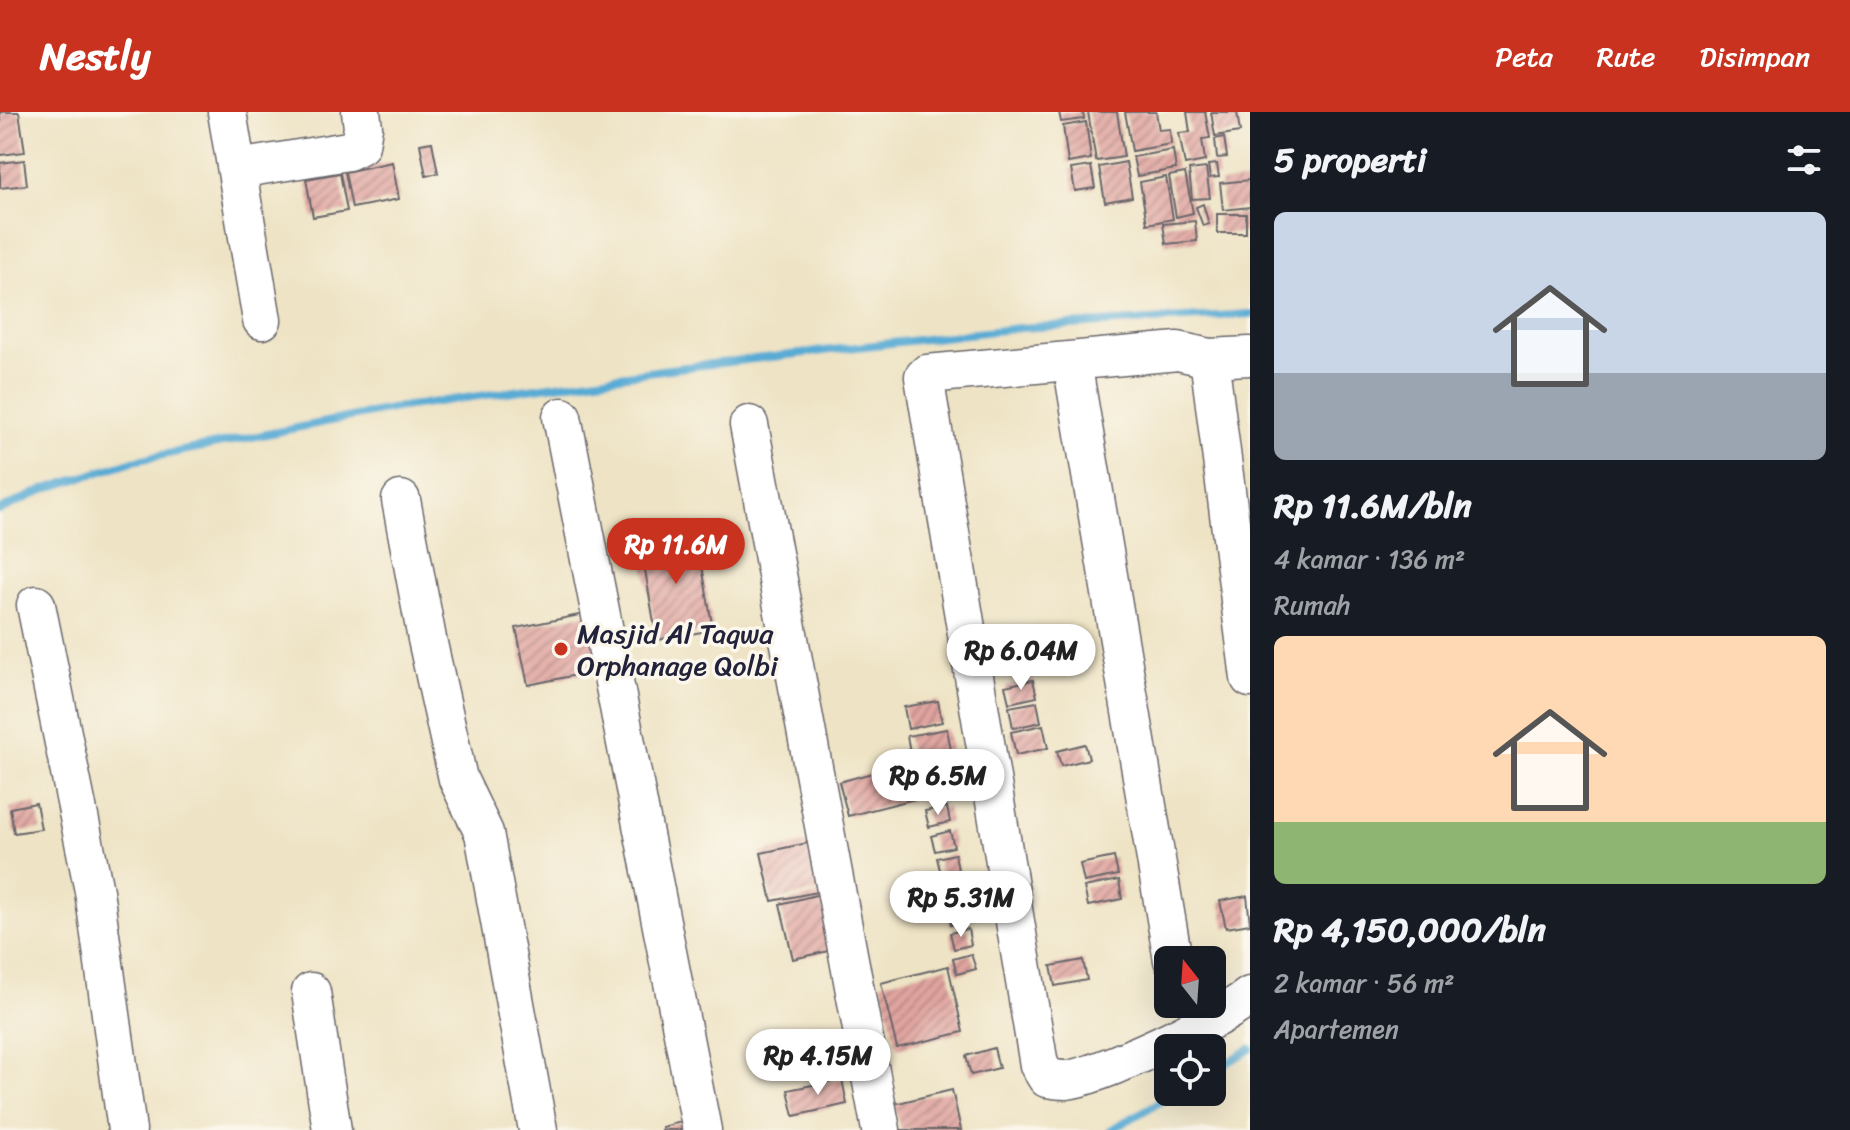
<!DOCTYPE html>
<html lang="id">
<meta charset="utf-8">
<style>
body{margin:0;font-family:Sriracha,sans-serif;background:#20242c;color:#f1f3f6;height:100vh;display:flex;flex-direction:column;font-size:30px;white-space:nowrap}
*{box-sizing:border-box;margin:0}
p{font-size:26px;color:#9ea1a6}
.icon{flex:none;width:44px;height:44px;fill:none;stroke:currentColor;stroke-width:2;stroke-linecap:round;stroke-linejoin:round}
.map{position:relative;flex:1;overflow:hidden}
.drawer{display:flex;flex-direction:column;background:#171b24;width:600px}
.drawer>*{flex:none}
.needle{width:52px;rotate:343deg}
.fabs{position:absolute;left:1154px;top:834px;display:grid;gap:16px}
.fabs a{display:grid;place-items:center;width:72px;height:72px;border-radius:12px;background:#171b24;box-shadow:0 8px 32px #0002;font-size:40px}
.price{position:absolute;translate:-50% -68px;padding:0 18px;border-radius:28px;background:#fff;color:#222;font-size:26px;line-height:52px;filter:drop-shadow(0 2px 4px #0008)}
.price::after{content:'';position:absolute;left:50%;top:48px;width:24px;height:18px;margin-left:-12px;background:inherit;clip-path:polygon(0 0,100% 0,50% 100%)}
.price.active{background:#c8321e;color:#fff}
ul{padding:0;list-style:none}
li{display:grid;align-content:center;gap:16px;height:424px;padding:0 24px}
li span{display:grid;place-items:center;height:248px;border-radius:12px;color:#555}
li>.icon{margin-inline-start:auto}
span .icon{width:144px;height:144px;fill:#fffc;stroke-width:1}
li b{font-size:34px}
h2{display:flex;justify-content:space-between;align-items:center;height:96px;padding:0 24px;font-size:34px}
header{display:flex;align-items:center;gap:48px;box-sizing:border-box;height:112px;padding:0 40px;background:#c8321e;color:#fff}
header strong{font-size:38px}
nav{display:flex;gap:44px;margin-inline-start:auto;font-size:28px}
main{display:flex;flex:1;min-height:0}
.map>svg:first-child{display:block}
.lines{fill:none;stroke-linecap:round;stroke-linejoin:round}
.stream{stroke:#58abd4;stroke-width:8}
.building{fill:url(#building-hatch)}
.minor-casing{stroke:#69666b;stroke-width:41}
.minor{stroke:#fff;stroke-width:38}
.poi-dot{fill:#c8321e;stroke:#fbf7ec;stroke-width:3}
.labels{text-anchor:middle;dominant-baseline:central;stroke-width:7;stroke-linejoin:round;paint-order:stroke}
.poi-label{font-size:28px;fill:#22223b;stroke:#fbf7ec;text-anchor:start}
</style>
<header>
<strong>Nestly</strong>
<nav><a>Peta</a><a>Rute</a><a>Disimpan</a></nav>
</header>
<main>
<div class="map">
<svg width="1250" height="1018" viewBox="0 0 1250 1018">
<defs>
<pattern id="building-hatch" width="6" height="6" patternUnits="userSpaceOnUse" patternTransform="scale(2)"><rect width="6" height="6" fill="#e0a49f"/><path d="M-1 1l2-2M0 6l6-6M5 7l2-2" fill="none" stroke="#b58583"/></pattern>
</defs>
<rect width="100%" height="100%" fill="#fbf7ec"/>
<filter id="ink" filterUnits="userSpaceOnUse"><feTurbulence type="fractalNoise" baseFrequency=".0125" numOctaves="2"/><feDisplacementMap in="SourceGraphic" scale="16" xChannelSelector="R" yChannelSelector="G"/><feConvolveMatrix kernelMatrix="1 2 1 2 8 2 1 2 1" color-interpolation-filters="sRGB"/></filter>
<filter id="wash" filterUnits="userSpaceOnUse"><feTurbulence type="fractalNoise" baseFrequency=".006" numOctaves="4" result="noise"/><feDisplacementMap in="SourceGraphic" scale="32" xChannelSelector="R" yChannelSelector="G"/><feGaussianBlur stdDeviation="1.8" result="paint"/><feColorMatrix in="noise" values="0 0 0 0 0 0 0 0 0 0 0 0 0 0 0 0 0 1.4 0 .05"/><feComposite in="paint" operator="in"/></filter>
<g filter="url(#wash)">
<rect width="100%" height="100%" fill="#eee3c4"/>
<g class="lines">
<g class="stream">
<path d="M0 398 43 378 133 349 395 296 669 257 1019 216 1250 202"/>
<path d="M1212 960 1250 937"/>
<path d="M1111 1018 1177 980"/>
</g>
</g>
<g id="blocks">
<g class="building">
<path d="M0 0H19L25 40 0 43Z"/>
<path d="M1059 0H1083L1084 7 1061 10Z"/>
<path d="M1088 0H1117L1124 45 1096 49Z"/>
<path d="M1125 0H1156L1159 18 1170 17 1171 32 1132 39Z"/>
<path d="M1187 0H1205L1210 26 1202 27 1205 49 1185 53 1179 21 1190 20Z"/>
<path d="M1211 0H1237L1240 20 1215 24Z"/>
<path d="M1086 10 1091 47 1068 51 1063 14Z"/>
<path d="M1224 25 1227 45 1217 46 1215 27Z"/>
<path d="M432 30 438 61 426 64 420 32Z"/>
<path d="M1173 38 1176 57 1137 64 1133 45Z"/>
<path d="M24 48 27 73 0 76V51Z"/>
<path d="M392 50 399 87 352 96 345 60Z"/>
<path d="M1126 50 1132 85 1105 90 1099 55Z"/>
<path d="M1217 52 1219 65 1210 66 1208 53Z"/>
<path d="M1091 54 1095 76 1075 79 1071 57Z"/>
<path d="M1206 56 1210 86 1192 87 1189 58Z"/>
<path d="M340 61 347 99 313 105 306 67Z"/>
<path d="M1185 61 1193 101 1176 105 1169 64Z"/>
<path d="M1166 65 1173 107 1147 112 1140 70Z"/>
<path d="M1250 68V95L1223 98 1220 71Z"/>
<path d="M1203 92 1209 112 1203 114 1196 95Z"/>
<rect x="1217" y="102" width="29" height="19"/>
<path d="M1195 109 1197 129 1166 132 1163 112Z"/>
<path d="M696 419 713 518 657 528 640 429Z"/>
<path d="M594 500 605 557 528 573 516 516Z"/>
<path d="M1033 568 1037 585 1009 591 1005 574Z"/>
<path d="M938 589 942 610 908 617 904 595Z"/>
<path d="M1037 590 1041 610 1013 616 1009 595Z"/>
<path d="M1043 613 1048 636 1016 643 1011 620Z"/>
<path d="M947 617 951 638 911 645 907 624Z"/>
<path d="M1085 632 1089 647 1061 654 1057 639Z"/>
<path d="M939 645 942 660 922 665 919 650Z"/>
<path d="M909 651 918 686 848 704 839 670Z"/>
<path d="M944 668 948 685 928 689 925 673Z"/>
<path d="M36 691 41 717 14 721 10 696Z"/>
<path d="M947 695 950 710 929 715 925 699Z"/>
<path d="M950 719 954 735 935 739 931 724Z"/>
<path d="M817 729 827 778 772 789 761 741Z"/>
<path d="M955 742 958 758 941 762 937 746Z"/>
<path d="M1114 745 1118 763 1084 770 1080 752Z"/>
<path d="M1119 768 1122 787 1088 794 1084 775Z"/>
<path d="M958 769 962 785 945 789 941 773Z"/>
<path d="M820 782 833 838 793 847 780 792Z"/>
<path d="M1247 784 1250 812 1226 816 1220 789Z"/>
<path d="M963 793 967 808 951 813 947 797Z"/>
<path d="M968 817 971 833 954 837 950 821Z"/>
<path d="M971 842 976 857 957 862 953 847Z"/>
<path d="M1083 848 1087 868 1055 874 1051 854Z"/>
<path d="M948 854 963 920 897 936 881 871Z"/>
<path d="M994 936 999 956 971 963 966 944Z"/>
<path d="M842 967 847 992 794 1004 788 978Z"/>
<path d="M952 978 961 1018H900L894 992Z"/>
<path d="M681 1010 683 1018H662V1015Z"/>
</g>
</g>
</g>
<g filter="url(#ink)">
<use href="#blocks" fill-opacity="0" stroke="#69666b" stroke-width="2"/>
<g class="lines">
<g class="minor-casing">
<g id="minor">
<path d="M227 0 262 208"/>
<path d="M237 57 348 39 360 33 363 15 361 0"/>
<path d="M1250 244 1209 246 1178 239 927 262 924 265 1039 953 1047 966C1053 967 1060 968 1066 968 1099 965 1223 906 1250 884"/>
<path d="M1209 246 1250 566"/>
<path d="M1072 250 1173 848"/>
<path d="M562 305 702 1018"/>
<path d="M749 313 881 1018"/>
<path d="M401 388 427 527 458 667 484 721 538 1018"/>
<path d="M36 493 94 779 127 1018"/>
<path d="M311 880 332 1018"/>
</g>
</g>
<use href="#minor" class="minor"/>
</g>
</g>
<circle class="poi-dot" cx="561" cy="537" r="8"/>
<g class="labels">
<g class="poi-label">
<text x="577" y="521">Masjid Al Taqwa<tspan x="577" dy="32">Orphanage Qolbi</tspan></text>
</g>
</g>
</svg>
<div class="fabs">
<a><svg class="needle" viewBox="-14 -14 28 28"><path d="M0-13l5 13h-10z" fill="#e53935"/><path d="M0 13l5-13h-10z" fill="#9ea1a6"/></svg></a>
<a><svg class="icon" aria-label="locate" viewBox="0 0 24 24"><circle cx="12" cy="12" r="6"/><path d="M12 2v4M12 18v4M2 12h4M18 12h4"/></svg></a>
</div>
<b class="price active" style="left:676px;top:474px">Rp 11.6M</b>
<b class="price" style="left:1021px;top:580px">Rp 6.04M</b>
<b class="price" style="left:938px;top:705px">Rp 6.5M</b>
<b class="price" style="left:961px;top:827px">Rp 5.31M</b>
<b class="price" style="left:818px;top:985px">Rp 4.15M</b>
</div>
<section class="drawer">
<h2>5 properti<svg class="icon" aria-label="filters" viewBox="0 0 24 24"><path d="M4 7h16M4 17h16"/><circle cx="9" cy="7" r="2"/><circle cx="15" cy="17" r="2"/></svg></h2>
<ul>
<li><span style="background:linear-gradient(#c9d6e8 65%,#9aa5b1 0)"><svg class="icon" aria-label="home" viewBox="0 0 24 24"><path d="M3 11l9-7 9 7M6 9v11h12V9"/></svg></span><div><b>Rp 11.6M/bln</b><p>4 kamar · 136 m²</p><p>Rumah</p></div></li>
<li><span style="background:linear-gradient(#ffd9b3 75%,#8fb573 0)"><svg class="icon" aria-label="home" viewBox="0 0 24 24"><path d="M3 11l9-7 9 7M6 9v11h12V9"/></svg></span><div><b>Rp 4,150,000/bln</b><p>2 kamar · 56 m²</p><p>Apartemen</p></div></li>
</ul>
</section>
</main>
